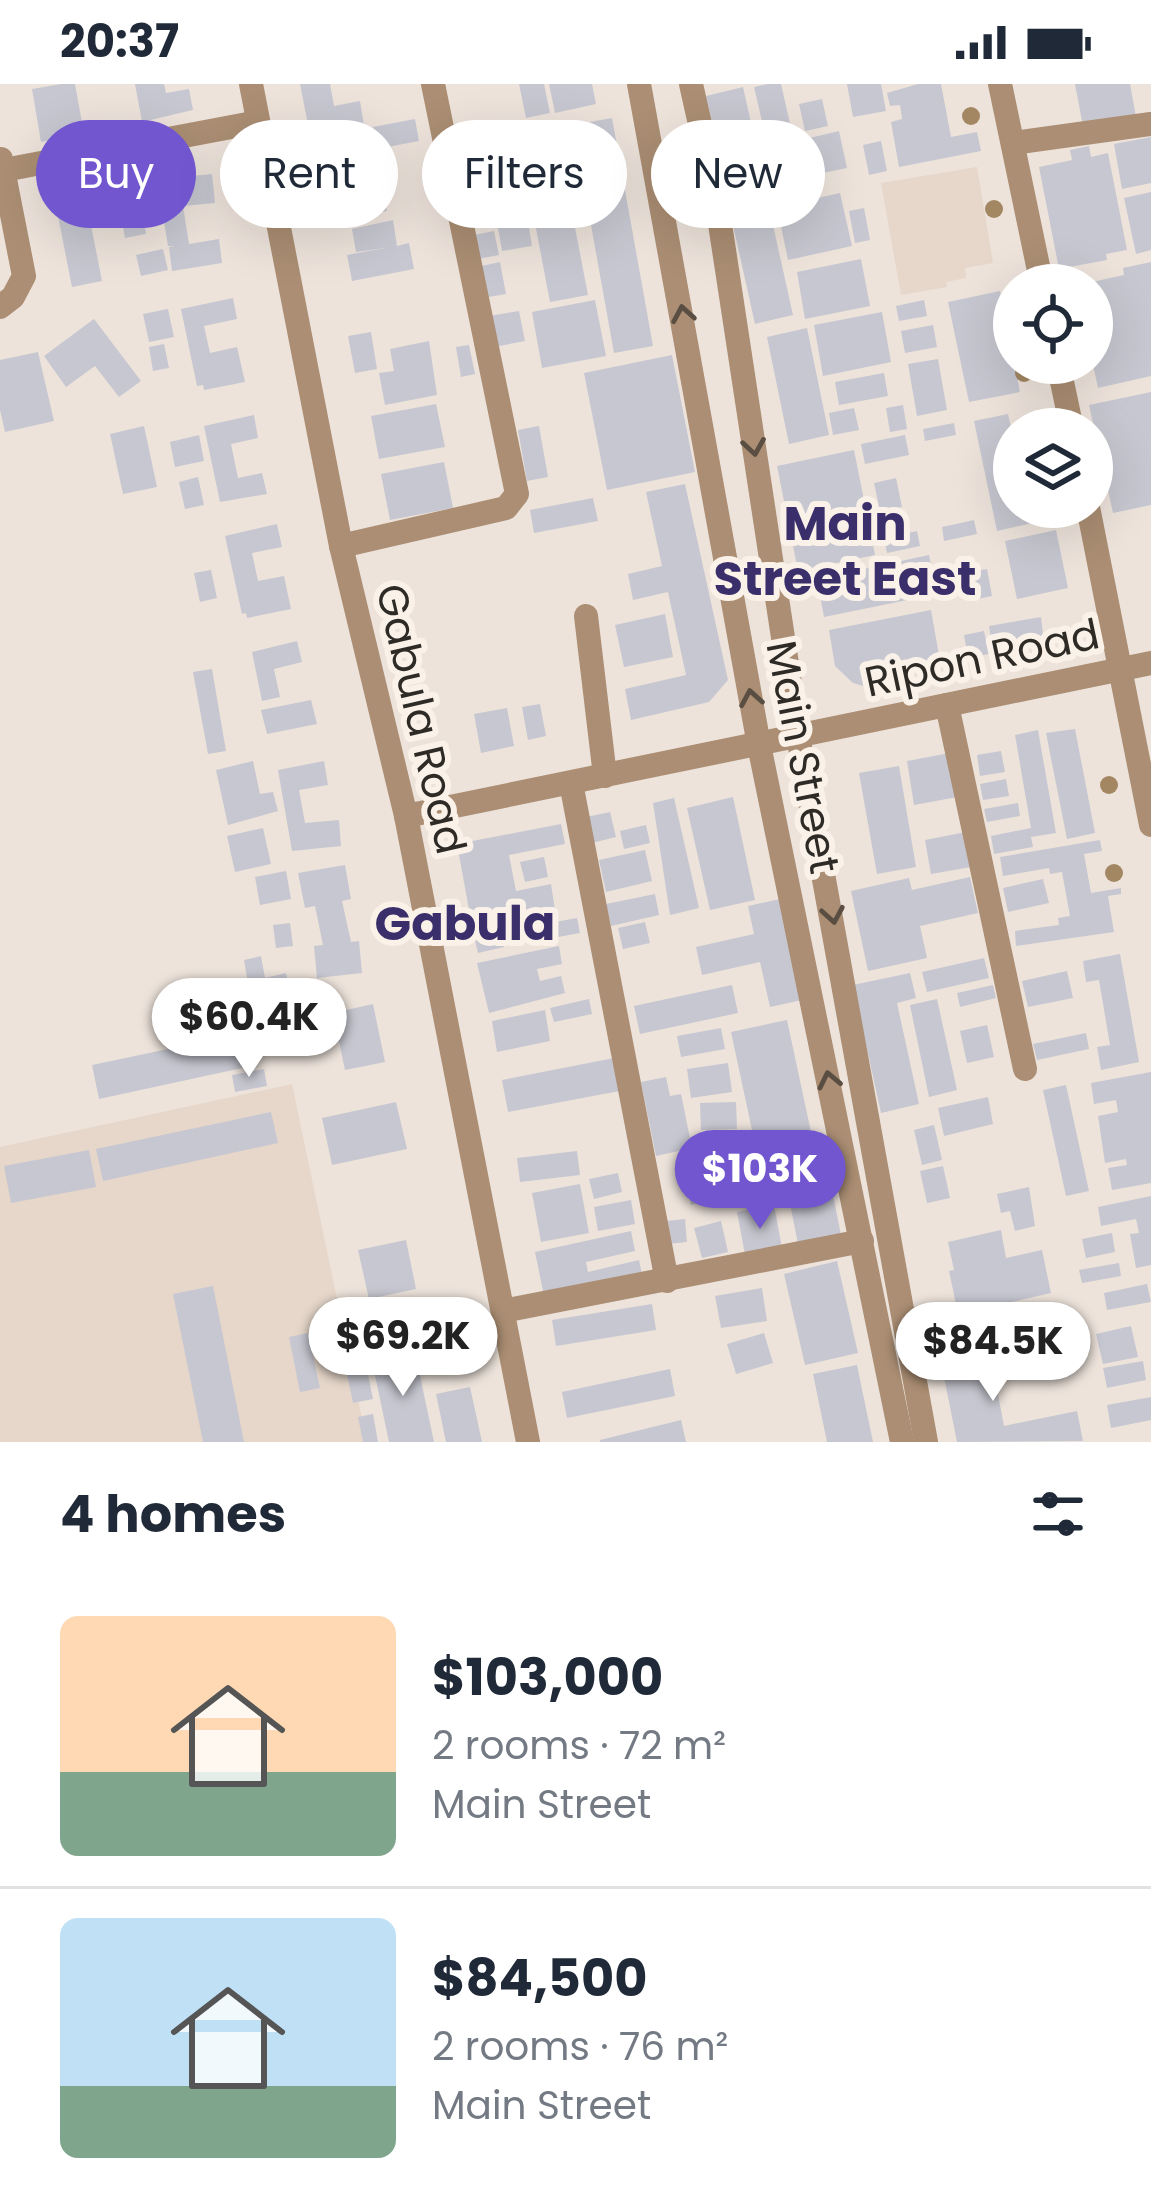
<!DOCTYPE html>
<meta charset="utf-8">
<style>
body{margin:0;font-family:Poppins,sans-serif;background:#f2f2f3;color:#1f2937;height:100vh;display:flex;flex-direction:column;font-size:45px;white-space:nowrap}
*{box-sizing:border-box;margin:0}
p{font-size:39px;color:#747a83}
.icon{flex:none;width:66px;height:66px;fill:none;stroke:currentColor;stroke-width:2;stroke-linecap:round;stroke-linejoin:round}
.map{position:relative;height:1358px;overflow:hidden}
.side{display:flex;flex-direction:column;background:#fff;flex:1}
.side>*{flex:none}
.guide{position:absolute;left:36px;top:36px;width:1080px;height:108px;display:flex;gap:24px}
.buttons{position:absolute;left:993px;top:180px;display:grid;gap:24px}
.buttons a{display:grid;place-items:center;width:120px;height:120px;border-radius:50%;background:#fff;box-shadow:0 12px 48px #0002;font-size:60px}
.price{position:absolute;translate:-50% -102px;padding:0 27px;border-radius:42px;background:#fff;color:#222;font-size:39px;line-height:78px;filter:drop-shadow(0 3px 6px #0008)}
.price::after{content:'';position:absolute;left:50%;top:72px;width:36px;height:27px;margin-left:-18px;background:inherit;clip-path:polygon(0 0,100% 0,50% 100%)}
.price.selected{background:#7156d0;color:#fff}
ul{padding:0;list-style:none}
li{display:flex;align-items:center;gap:36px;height:300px;padding:0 60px}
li+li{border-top:3px solid #e0e1e3}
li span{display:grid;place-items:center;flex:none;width:336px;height:240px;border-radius:18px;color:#555}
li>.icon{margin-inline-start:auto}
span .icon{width:144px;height:144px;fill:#fffc;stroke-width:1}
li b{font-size:51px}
h2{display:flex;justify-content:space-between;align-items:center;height:144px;padding:0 60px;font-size:51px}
.chip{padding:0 42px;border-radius:54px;background:#fff;box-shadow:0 12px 48px #0002;font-size:42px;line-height:108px}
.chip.selected{background:#7156d0;color:#fff}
.status{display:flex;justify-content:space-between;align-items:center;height:84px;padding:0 60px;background:#fff;direction:ltr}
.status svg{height:33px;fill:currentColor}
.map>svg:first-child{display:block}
.built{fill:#e6d7ca}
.building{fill:#c7c7d1}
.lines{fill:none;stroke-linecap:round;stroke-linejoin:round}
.minor{stroke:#ab8e73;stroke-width:24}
.tree{fill:#a38763}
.oneway{stroke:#5a4e42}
.labels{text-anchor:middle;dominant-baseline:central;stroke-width:12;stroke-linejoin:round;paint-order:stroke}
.street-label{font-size:42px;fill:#2e2b27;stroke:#faf1e8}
.quarter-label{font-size:48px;font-weight:bold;fill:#3a2f6a;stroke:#faf1e8}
</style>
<div class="status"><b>20:37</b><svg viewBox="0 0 49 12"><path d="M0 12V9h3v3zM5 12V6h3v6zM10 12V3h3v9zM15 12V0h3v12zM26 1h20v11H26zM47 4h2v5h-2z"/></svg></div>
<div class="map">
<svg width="1151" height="1358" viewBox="0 0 1151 1358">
<rect width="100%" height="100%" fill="#ede3db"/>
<g class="built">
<path d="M977 83 993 179 965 184 966 194 946 198 947 203 901 211 881 99Z"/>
<path d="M292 1000 367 1358H0V1063Z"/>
</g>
<g class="building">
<path d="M61 0H75L84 50 41 58 32 5Z"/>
<path d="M135 0H164L166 9 189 5 193 26 142 38Z"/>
<path d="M300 0H330L334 22 360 17 364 41 339 46 340 53 363 49 367 70 321 79 318 65 313 66Z"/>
<path d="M519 0H544L550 29 526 34Z"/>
<path d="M549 0H592L596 20 555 29Z"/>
<path d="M768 0H781L791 44 765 50 754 3Z"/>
<path d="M847 0H881L886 27 853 33Z"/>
<path d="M918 0H941L951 53 977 48 981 67 899 83 891 38 902 35 900 21 890 22 887 9Z"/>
<path d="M1075 0H1130L1137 38 1084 48Z"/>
<path d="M743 3 767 110 730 118 706 12Z"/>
<path d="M822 15 828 42 805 47 799 20Z"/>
<path d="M612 34 653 262 614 269 573 41Z"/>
<path d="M415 35 419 57 377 65 373 43Z"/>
<path d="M547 43 552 71 499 81 494 53Z"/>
<path d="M839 47 847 84 808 92 801 56Z"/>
<path d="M792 53 802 101 782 106 771 57Z"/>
<path d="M1151 53V99L1122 105 1114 60Z"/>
<path d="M881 57 887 87 869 91 863 61Z"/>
<path d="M1089 62 1091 73 1108 69 1127 166 1106 170 1107 176 1059 185 1039 83 1072 76 1070 66Z"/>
<path d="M481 64 487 98 461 103 455 69Z"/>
<path d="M560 77 564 93 525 102 523 92 502 96 501 89Z"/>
<path d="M379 79 387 127 338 137 329 88Z"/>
<path d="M212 90 215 119 183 122 189 160 219 155 222 179 172 187 169 163 175 162H168L159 107 170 94Z"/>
<path d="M567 102 588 211 550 218 533 129 514 133 510 112Z"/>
<path d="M1151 108V166L1136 170 1124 114Z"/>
<path d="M139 109 146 150 125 154 118 113Z"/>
<path d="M840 109 852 162 788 176 777 123Z"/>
<path d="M769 123 793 231 755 240 731 132Z"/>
<path d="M864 124 870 156 855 159 849 127Z"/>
<path d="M88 126 102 197 72 203 58 132Z"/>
<path d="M393 136 397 162 409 159 414 185 352 197 347 171 385 164 356 168 352 145Z"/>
<path d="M528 138 532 162 502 167 498 144Z"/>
<path d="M494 147 499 171 478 175 474 151Z"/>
<path d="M163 165 168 186 141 192 136 171Z"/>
<path d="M861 175 870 222 805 235 797 188Z"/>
<path d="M500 178 506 210 483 214 477 183Z"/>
<path d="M1151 178V292L1098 304 1092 276V198L1124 191 1123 184Z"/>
<path d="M1000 207 1020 308 969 318 948 218Z"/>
<path d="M233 214 237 235 204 242 210 269 237 263 245 298 204 306 203 301 197 302 181 225Z"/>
<path d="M595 216 606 272 542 284 532 228Z"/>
<path d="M924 216 927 232 899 237 896 222Z"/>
<path d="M168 225 174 253 149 258 143 230Z"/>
<path d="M519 227 525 257 494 263 489 232Z"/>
<path d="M882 228 891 278 823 292 814 241Z"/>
<path d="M94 235 141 297 119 313 95 282 66 303 44 272Z"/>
<path d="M933 241 937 263 905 269 901 247Z"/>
<path d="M807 244 829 351 789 360 767 253Z"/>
<path d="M371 248 377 285 355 289 348 252Z"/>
<path d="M429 257 437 311 385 321 379 289 394 287 390 265Z"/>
<path d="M164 260 169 284 153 287 149 263Z"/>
<path d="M469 261 475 290 461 293 456 263Z"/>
<path d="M38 268 54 337 5 348 0 326V276Z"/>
<path d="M672 271 695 388 607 406 584 289Z"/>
<path d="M938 275 947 326 917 332 908 280Z"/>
<path d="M884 289 888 312 839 321 835 298Z"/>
<path d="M1151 308V421L1113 429 1089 321Z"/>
<path d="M436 320 445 363 379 375 371 332Z"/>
<path d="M903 321 907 345 890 348 886 324Z"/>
<path d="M854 324 859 346 833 351 829 329Z"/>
<path d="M1008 330 1014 357V423H1028L1032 439 997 447 974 337Z"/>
<path d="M254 331 258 354 231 360 238 394 262 389 267 410 220 418 204 342Z"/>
<path d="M954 339 956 351 925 357 923 345Z"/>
<path d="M144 342 157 403 123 410 110 350Z"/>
<path d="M539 342 548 393 527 397 518 346Z"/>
<path d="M199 351 204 377 175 383 170 358Z"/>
<path d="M905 351 909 371 865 380 861 360Z"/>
<path d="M854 366 875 471 798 487 777 382Z"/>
<path d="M444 378 453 424 390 436 381 390Z"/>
<path d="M198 393 204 421 185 425 179 398Z"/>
<path d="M896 394 902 423 880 427 874 399Z"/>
<path d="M685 400 728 596 709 618 631 636 625 605 686 591 668 508 633 516 628 490 662 482 646 408Z"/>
<path d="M593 414 598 437 534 449 530 426Z"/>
<path d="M974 436 977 450 944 457 942 443Z"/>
<path d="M277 440 282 463 252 469 258 497 284 492 291 525 247 534 246 529 242 530 225 452Z"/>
<path d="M1056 446 1068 504 1017 515 1005 457Z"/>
<path d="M917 447 920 462 887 469 884 454Z"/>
<path d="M929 471 937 510 824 533 817 495Z"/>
<path d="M987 485 992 512 973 516 968 488Z"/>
<path d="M211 486 217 514 200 518 194 489Z"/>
<path d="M931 526 940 577 884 588 887 604 877 606 853 599 835 582 829 546Z"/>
<path d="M665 530 673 573 624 583 615 541Z"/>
<path d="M1041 533 1044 559 993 568 989 542Z"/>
<path d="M984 547 989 570 968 574 964 551Z"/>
<path d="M297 557 302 578 274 585 280 613 262 617 252 568Z"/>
<path d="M212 585 226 667 208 670 193 588Z"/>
<path d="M311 616 317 640 267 650 261 626Z"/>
<path d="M540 620 546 652 528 656 522 623Z"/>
<path d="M507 624 514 662 481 669 474 630Z"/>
<path d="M1075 645 1095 749 1067 755 1046 649Z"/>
<path d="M1038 646 1056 749 1031 753 1033 763 994 770 991 752 1031 744 1015 651Z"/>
<path d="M1001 667 1005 688 980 692 977 671Z"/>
<path d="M955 668 963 712 914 721 907 677Z"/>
<path d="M253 677 260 710 273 708 278 727 228 741 216 686Z"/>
<path d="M324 677 328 701 299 706 305 739 339 736 341 762 292 767 278 686Z"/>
<path d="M899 682 916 783 877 790 859 689Z"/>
<path d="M1006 695 1009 712 983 716 980 700Z"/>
<path d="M733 713 755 816 710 826 687 724Z"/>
<path d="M674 714 699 824 670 831 653 719Z"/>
<path d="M1018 719 1020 732 987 738 984 725Z"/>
<path d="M610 728 616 753 592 759 586 733Z"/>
<path d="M561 740 565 760 509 771 516 807 551 800 555 826 472 842 457 760Z"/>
<path d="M646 741 650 759 624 765 620 747Z"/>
<path d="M263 744 271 780 235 788 227 752Z"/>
<path d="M966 748 971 783 931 790 925 756Z"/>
<path d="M1100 756 1102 767 1084 770 1091 809 1121 804V810L1108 812 1114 848 1016 862 1015 847 1059 841 1058 834 1070 832 1062 788 1050 790 1049 784 1003 792 1000 773Z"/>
<path d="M645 766 652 797 606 808 599 776Z"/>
<path d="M544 773 548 793 525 798 520 778Z"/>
<path d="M345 781 351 815 342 817 351 858 359 857 362 889 317 894 314 862 323 861 315 822 305 824 298 789Z"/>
<path d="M286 787 291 815 260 821 255 793Z"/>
<path d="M970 793 978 829 920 842 927 874 868 887 851 807 909 794 912 806Z"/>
<path d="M1043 795 1049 819 1008 828 1003 804Z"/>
<path d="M655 810 659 831 611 842 606 820Z"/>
<path d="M780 815 802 916 770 923 760 878 702 891 696 863 754 850 748 822Z"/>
<path d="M577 834 580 849 514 861 511 846Z"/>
<path d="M645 838 650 859 623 865 618 844Z"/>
<path d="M290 839 293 862 276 864 273 841Z"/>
<path d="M499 841 504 863 478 869 473 848Z"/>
<path d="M559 862 562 880 537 885 540 897 561 892 565 909 489 929 477 879Z"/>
<path d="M1120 870 1139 978 1101 986 1097 963 1110 961 1099 896 1086 898 1083 877Z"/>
<path d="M261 872 265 894 286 889 290 908 251 916 244 876Z"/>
<path d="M984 874 989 894 927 908 922 888Z"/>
<path d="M1067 887 1073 914 1028 923 1022 897Z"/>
<path d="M910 889 916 914 897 919 919 1020 881 1029 853 901Z"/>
<path d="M732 901 738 929 640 950 634 922Z"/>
<path d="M993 901 996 914 960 923 957 909Z"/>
<path d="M589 915 592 930 554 938 550 924Z"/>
<path d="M937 915 957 1006 929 1013 910 921Z"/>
<path d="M302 916 309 948 285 954 278 921Z"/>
<path d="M373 920 385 978 345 986 333 929Z"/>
<path d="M545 926 550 957 497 968 492 937Z"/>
<path d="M787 936 811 1048 755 1060 731 948Z"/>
<path d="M987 941 994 973 967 979 960 947Z"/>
<path d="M721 944 725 965 681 973 677 952Z"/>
<path d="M249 948 256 981 99 1015 92 981Z"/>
<path d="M1086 949 1089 965 1037 976 1033 960Z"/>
<path d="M619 973 625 1006 508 1028 502 996Z"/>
<path d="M728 979 732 1008 691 1014 687 985Z"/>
<path d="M264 985 267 1002 235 1008 232 991Z"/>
<path d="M1151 988V1099L1112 1106 1108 1084 1127 1081 1126 1075 1105 1079 1098 1032 1118 1028 1116 1016 1094 1020 1091 999Z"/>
<path d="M666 993 670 1012 681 1010 692 1064 656 1072 641 998Z"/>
<path d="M1066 1001 1089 1107 1066 1112 1043 1006Z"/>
<path d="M988 1013 993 1040 944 1052 938 1024Z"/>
<path d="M396 1018 407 1065 332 1081 322 1034Z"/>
<path d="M736 1018 737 1045 701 1046 700 1019Z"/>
<path d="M271 1028 278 1059 103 1097 96 1065Z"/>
<path d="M934 1041 942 1076 922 1081 914 1046Z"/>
<path d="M821 1051 841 1151 798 1160 778 1059Z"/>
<path d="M89 1066 96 1103 11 1119 4 1082Z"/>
<path d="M577 1067 580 1091 520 1098 517 1074Z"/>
<path d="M766 1069 771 1112 736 1117 731 1073Z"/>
<path d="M712 1082 720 1114 691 1121 683 1089Z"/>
<path d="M943 1082 950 1114 927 1119 920 1087Z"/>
<path d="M618 1089 622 1108 594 1115 589 1095Z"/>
<path d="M580 1100 589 1149 541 1158 532 1109Z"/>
<path d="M1029 1103 1035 1142 1015 1147 1010 1127 1001 1129 997 1110Z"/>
<path d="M1151 1112V1181L1136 1184 1130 1150 1139 1149 1136 1135 1101 1142 1098 1123Z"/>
<path d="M631 1116 635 1140 598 1147 594 1123Z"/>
<path d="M774 1121 783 1169 746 1176 737 1128Z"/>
<path d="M685 1135 687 1158 668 1160 666 1137Z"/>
<path d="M721 1137 728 1168 702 1174 694 1144Z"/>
<path d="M1001 1146 1006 1174 1042 1166 1051 1209 958 1230 949 1187 954 1186 948 1158Z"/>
<path d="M631 1147 635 1167 586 1178 588 1188 639 1176 643 1195 545 1217 535 1168Z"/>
<path d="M1112 1149 1115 1168 1086 1174 1082 1155Z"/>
<path d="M406 1156 416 1205 369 1215 358 1166Z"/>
<path d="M837 1177 858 1269 805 1281 784 1190Z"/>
<path d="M1119 1179 1121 1192 1082 1199 1079 1186Z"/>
<path d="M1147 1200 1151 1218 1107 1226 1104 1209Z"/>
<path d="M213 1202 244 1358H203L173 1210Z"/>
<path d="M762 1204 767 1237 721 1244 715 1212Z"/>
<path d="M652 1220 656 1246 556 1262 552 1236Z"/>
<path d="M1026 1226 1031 1246 1013 1250 1009 1230Z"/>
<path d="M1004 1230 1008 1251 972 1257 968 1236Z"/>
<path d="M1131 1242 1138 1273 1103 1280 1096 1250Z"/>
<path d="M1061 1245 1069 1280 1000 1295 993 1261Z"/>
<path d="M308 1249 320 1304 300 1308 289 1253Z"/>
<path d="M764 1249 773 1279 736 1290 727 1260Z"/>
<path d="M988 1258 1004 1342 1077 1327 1083 1357 957 1358 939 1268Z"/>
<path d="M415 1268 434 1358H389L372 1277Z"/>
<path d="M1143 1277 1146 1296 1107 1304 1103 1284Z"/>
<path d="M857 1281 873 1358H827L813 1290Z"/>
<path d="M670 1285 675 1312 567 1334 562 1308Z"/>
<path d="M367 1286 373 1315 353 1319 347 1290Z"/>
<path d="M470 1303 482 1358H446L436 1310Z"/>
<path d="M1151 1313V1336L1111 1344 1107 1321Z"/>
<path d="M373 1330 378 1358H363L358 1333Z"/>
<path d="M681 1336 686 1358H600V1356Z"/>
</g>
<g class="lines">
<g class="minor">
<path d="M251 0 341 462 406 732 528 1358"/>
<path d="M639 0 759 661 902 1358"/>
<path d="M691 0 715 107 798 652 926 1358"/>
<path d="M1000 0 1042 201"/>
<path d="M1013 59 1151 40"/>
<path d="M4 86 258 38"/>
<path d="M0 223 13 213 24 192 1 75"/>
<path d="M1058 279 1072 345"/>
<path d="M1088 423 1151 741"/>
<path d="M341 462 506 424 517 410 433 0"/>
<path d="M586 532 605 692"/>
<path d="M947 621 1025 985"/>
<path d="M571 699 667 1197"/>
<path d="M406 732 1151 579"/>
<path d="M503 1227 862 1157"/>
</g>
</g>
<g class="tree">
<circle cx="971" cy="32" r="9"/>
<circle cx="994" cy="125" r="9"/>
<circle cx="1024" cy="289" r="9"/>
<circle cx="1109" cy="701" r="9"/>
<circle cx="1114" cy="789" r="9"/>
</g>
<defs><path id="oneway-chevron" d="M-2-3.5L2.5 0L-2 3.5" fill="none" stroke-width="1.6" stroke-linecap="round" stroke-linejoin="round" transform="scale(3)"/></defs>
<g class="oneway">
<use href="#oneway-chevron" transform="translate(683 230) rotate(-100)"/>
<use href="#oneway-chevron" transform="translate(754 363) rotate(81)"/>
<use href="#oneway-chevron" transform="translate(751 614) rotate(-100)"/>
<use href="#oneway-chevron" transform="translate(833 831) rotate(80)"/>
<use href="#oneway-chevron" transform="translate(829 996) rotate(-102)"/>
</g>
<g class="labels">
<g class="street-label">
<text transform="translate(982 574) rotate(-12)">Ripon Road</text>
<text transform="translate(421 635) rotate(77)">Gabula Road</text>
<text transform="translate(803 673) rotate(79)">Main Street</text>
</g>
<g class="quarter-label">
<text x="845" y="439">Main<tspan x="845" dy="55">Street East</tspan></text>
<text x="465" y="839">Gabula</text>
</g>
</g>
</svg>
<div class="buttons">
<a><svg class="icon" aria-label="locate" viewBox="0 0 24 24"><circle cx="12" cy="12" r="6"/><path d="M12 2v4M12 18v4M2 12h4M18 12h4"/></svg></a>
<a><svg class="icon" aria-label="layers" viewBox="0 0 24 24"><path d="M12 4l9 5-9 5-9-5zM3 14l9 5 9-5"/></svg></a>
</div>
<b class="price" style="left:249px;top:996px">$60.4K</b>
<b class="price selected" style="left:760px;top:1148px">$103K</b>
<b class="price" style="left:403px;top:1315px">$69.2K</b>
<b class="price" style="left:993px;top:1320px">$84.5K</b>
<div class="guide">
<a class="chip selected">Buy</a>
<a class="chip">Rent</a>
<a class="chip">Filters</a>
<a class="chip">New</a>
</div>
</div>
<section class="side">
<h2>4 homes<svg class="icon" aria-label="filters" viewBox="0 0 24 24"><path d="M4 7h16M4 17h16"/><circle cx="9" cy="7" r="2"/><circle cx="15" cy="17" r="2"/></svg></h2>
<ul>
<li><span style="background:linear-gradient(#ffd9b3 65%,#7fa58c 0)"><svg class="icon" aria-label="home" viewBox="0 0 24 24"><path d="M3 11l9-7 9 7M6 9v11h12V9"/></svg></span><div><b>$103,000</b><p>2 rooms · 72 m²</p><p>Main Street</p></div></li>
<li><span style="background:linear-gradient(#bfe0f5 70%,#7fa58c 0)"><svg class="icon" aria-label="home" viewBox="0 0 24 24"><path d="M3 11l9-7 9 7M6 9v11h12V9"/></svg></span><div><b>$84,500</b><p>2 rooms · 76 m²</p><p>Main Street</p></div></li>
</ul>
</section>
